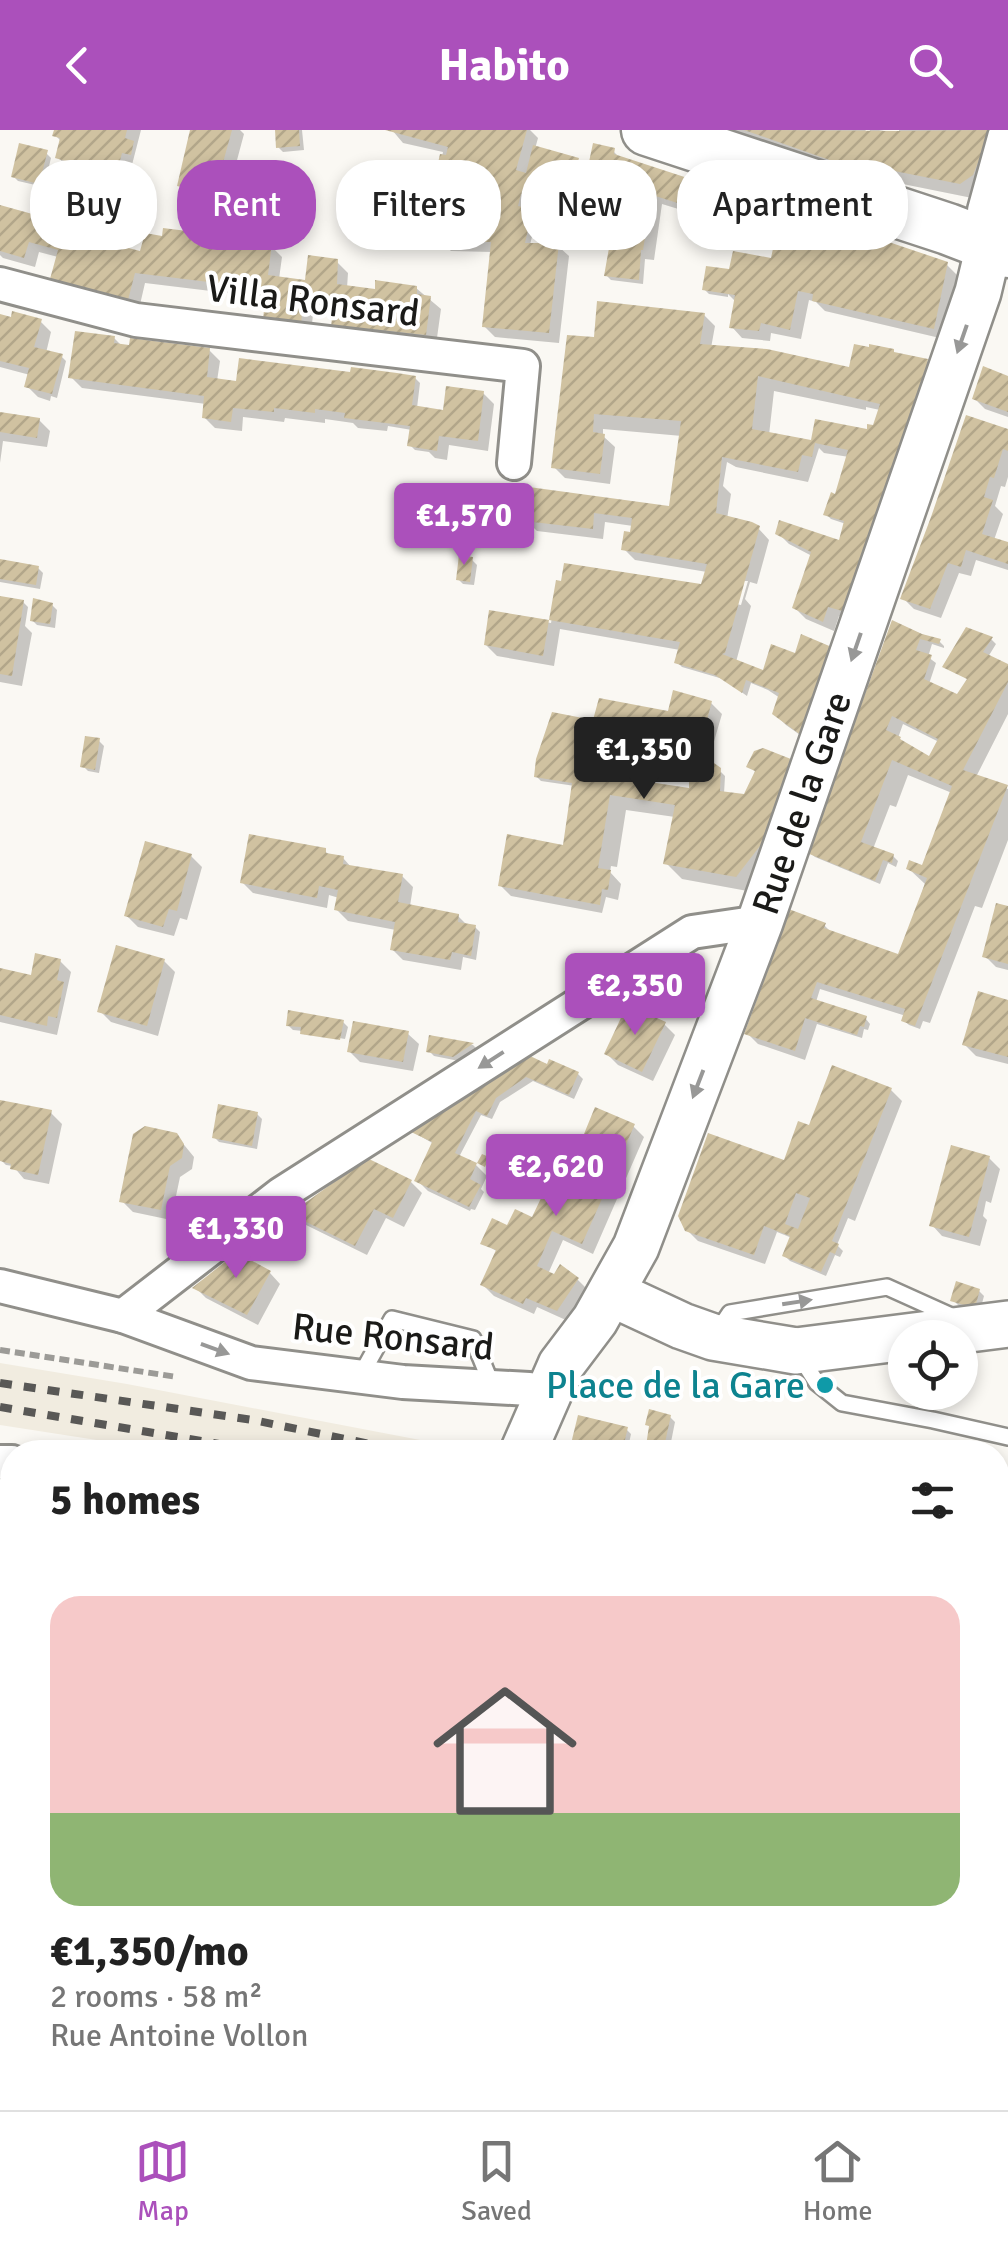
<!DOCTYPE html>
<meta charset="utf-8">
<style>
body{margin:0;font-family:Signika,sans-serif;background:#f6f6f6;color:#222;height:100vh;display:flex;flex-direction:column;font-size:38px;white-space:nowrap}
*{box-sizing:border-box;margin:0}
p{font-size:32px;color:#767676}
.icon{flex:none;width:55px;height:55px;fill:none;stroke:currentColor;stroke-width:2;stroke-linecap:round;stroke-linejoin:round}
.map{position:relative;flex:1;overflow:hidden}
.drawer{position:absolute;left:0px;top:1310px;width:1010px;height:670px;display:flex;flex-direction:column;background:#fff;border-radius:40px 40px 0 0;box-shadow:0 5px 15px #0003}
.drawer>*{flex:none}
.guide{position:absolute;left:30px;top:30px;width:950px;height:90px;display:flex;gap:20px}
.tools{position:absolute;left:888px;top:1190px;display:grid;gap:20px}
.tools a{display:grid;place-items:center;width:90px;height:90px;border-radius:50%;background:#fff;box-shadow:0 5px 15px #0003;font-size:50px}
.price{position:absolute;translate:-50% -85px;padding:0 22px;border-radius:10px;background:#ab50bb;color:#fff;font-size:32px;line-height:65px;filter:drop-shadow(0 2px 5px #0008)}
.price::after{content:'';position:absolute;left:50%;top:60px;width:30px;height:22px;margin-left:-15px;background:inherit;clip-path:polygon(0 0,100% 0,50% 100%)}
.price.selected{background:#222;color:#fff}
ul{padding:0;list-style:none}
li{display:grid;align-content:center;gap:20px;height:530px;padding:0 50px}
li+li{border-top:2px solid #e0e0e0}
li span{display:grid;place-items:center;height:310px;border-radius:30px;color:#555}
li>.icon{margin-inline-start:auto}
span .icon{width:180px;height:180px;fill:#fffc;stroke-width:1}
li b{font-size:42px}
h2{display:flex;justify-content:space-between;align-items:center;height:120px;padding:0 50px;font-size:42px}
.pill{padding:0 35px;border-radius:40px;background:#fff;box-shadow:0 5px 15px #0003;font-size:35px;line-height:90px}
.pill.selected{background:#ab50bb;color:#fff}
header{display:flex;justify-content:space-between;align-items:center;height:130px;padding:0 50px;background:#ab50bb;color:#fff;font-size:45px;font-weight:700}
.tab-bar{display:flex;justify-content:space-around;align-items:center;height:140px;border-top:2px solid #e0e0e0;background:#fff;font-size:28px;color:#767676}
.tab-bar a{display:grid;justify-items:center;gap:5px}
.tab-bar .selected{color:#ab50bb}
.map>svg:first-child{display:block}
.built{fill:#f1ece0}
.forest{fill:url(#forest-crowns)}
.water{fill:url(#water-waves)}
.shadow{fill:#0003;fill-rule:evenodd}
.building{fill:url(#building-hatch);fill-rule:evenodd}
.lines{fill:none;stroke-linecap:round;stroke-linejoin:round}
.service-casing{stroke:#908f8a;stroke-width:20}
.minor-casing{stroke:#908f8a;stroke-width:38}
.tertiary-casing{stroke:#908f8a;stroke-width:45}
.secondary-casing{stroke:#908f8a;stroke-width:50}
.primary-casing{stroke:#908f8a;stroke-width:55}
.path{stroke:#9c9b97;stroke-width:6;stroke-dasharray:10 5;stroke-linecap:butt}
.service{stroke:#fff;stroke-width:15}
.minor{stroke:#fff;stroke-width:32}
.tertiary{stroke:#fff;stroke-width:40}
.secondary{stroke:#fff;stroke-width:45}
.primary{stroke:#fff;stroke-width:50}
.rail{stroke:#595856;stroke-width:8;stroke-dasharray:12 12;stroke-linecap:butt}
.oneway{fill:#989897}
.culture-dot{fill:#0f9aa8;stroke:#fff;stroke-width:4}
.labels{text-anchor:middle;dominant-baseline:central;stroke-width:8;stroke-linejoin:round;paint-order:stroke}
.street-label{font-size:38px;fill:#1a1a18;stroke:#fff}
.culture-label{font-size:38px;fill:#0d838f;stroke:#fff;text-anchor:end}
</style>
<header><svg class="icon" aria-label="back" viewBox="0 0 24 24"><path d="M15 5l-7 7 7 7"/></svg>Habito<svg class="icon" aria-label="search" viewBox="0 0 24 24"><circle cx="10" cy="10" r="6"/><path d="M15 15l6 6"/></svg></header>
<div class="map">
<svg width="1008" height="1980" viewBox="0 0 1008 1980">
<defs>
<pattern id="forest-crowns" width="20" height="18" patternUnits="userSpaceOnUse" patternTransform="scale(2.5)"><rect width="20" height="18" fill="#b1cdbd"/><path d="M2 6a3 3 0 1 1 6 0M12 15a3 3 0 1 1 6 0" fill="none" stroke="#98afa2"/></pattern>
<pattern id="water-waves" width="16" height="10" patternUnits="userSpaceOnUse" patternTransform="scale(2.5)"><rect width="16" height="10" fill="#b9e6e8"/><path d="M0 5q4-4 8 0t8 0" fill="none" stroke="#9ec5c6"/></pattern>
<pattern id="building-hatch" width="6" height="6" patternUnits="userSpaceOnUse" patternTransform="scale(2.5)"><rect width="6" height="6" fill="#d0c2a1"/><path d="M-1 1l2-2M0 6l6-6M5 7l2-2" fill="none" stroke="#b2a68a"/></pattern>
</defs>
<rect width="100%" height="100%" fill="#faf8f3"/>
<g class="built">
<path d="M0 1233 127 1254 483 1322H174L0 1295Z"/>
<path d="M998 1377 1008 1380V1498L1004 1497 999 1521Z"/>
</g>
<path class="forest" d="M654 1968H838L834 1980H642Z"/>
<path class="water" d="M719 1968H821L816 1980H712Z"/>
<g class="shadow">
<path d="M56 0H141L126 58 120 57 117 68 90 60 79 49 81 42 68 38 58 27 60 10 55 5Z"/>
<path d="M193 0H240L244 4 225 75 191 67 180 56Z"/>
<path d="M277 0H302L304 20 283 22 278 17Z"/>
<path d="M392 0H530L538 8 535 19 578 30 589 42 613 21 618 26 708 57 718 68 711 89 662 74 654 130 645 129 643 154 611 150 606 145 620 68 610 58 593 55 586 49 576 86 531 74 529 81 537 86 530 115 558 116 569 126 559 213 495 207 484 196 492 122 451 121 440 110 448 70 438 69 434 64 443 22 403 13Z"/>
<path d="M723 0H865L869 3 870 0H879L899 4V0H1008L977 69 878 49 870 42 868 49Z"/>
<path d="M46 23 51 28 44 57 18 51 13 46Z"/>
<path d="M67 82 78 93 74 107 142 124 164 108 202 106 210 114 271 116 282 127 279 149 308 153 337 132 348 143 347 158 377 161 416 158 441 179 436 215 380 212 336 177 314 174 311 204 268 168 145 153 139 179 64 159 53 148 58 127 39 122 35 137 3 128 0 125V86L37 88Z"/>
<path d="M773 130 946 134 957 145 944 209 825 181 816 172 809 170 801 209 771 203 770 211 742 208 732 197 736 172 728 164V167L709 164 704 159 731 142Z"/>
<path d="M704 185 715 196 711 218 858 241 896 225 927 231 938 242 857 492 839 486 834 501 806 489 795 478 812 426 789 414 778 403 849 416 846 394 831 389 826 384 837 367 849 327 824 323 819 318 808 352 736 337 727 332 723 356 731 364 727 389 758 398 769 410 757 454 750 452 745 469 751 476 736 532 766 544 797 526 817 617 786 595 775 584 780 568 768 560 751 553 747 566 723 549 682 537 677 532 680 520 560 499 554 536 497 526 486 515 491 483 551 493 558 453 703 457 707 442 635 430 624 419 632 405 633 396 605 392 603 409 537 401 526 390 531 359 672 379 682 306 603 299V306L615 317 610 354 565 348 554 337 596 209ZM774 261 866 280V277L880 280 874 298 869 302 817 292 812 315 769 305ZM742 451H748L741 475 736 474Z"/>
<path d="M0 187 40 191 51 202 46 223 61 226 66 231 57 268 51 266 50 271 38 267 27 256 30 245 0 237Z"/>
<path d="M114 208 122 216 209 220 220 231 217 251 238 254 352 245 415 248 420 253 417 278 445 282 483 263 494 274 488 321 449 315 447 330 435 328 429 322 415 320 410 315 412 300 388 296 387 301 358 298 353 293 325 289V293L285 288 284 292 243 287 242 301 215 298 204 287 206 274 82 258 71 247Z"/>
<path d="M1008 248V287L985 279 974 268Z"/>
<path d="M0 285 39 290 50 301 47 317 3 311 0 333Z"/>
<path d="M1008 302V347L1005 357 1001 356 995 376 1003 384 994 410 1008 415V440L976 430 971 446 959 443 941 488 914 479 903 468Z"/>
<path d="M472 430 477 435 474 455 463 454 458 449Z"/>
<path d="M0 431 38 438 43 443 40 459 0 452Z"/>
<path d="M0 468 23 472 28 477 25 496 32 503 22 556 0 552Z"/>
<path d="M52 475 57 480 55 498 37 495 32 490Z"/>
<path d="M894 493 939 511 944 516V518L932 514 928 527 936 533 929 554 956 566 969 550 945 536 991 509 996 514 988 527 1008 537V584L976 647 1008 659V710L982 778 975 776 930 893 923 891 920 899 909 895 904 890 906 886 820 859 816 872 866 889 870 894 868 900 864 899 862 908 817 894 805 930 758 914 747 903 824 795 834 805 899 827 925 754 908 738H923L952 663 908 645 896 677 890 675 873 719 893 726 898 731 896 737 888 733 880 754 815 727 810 723ZM903 594 939 612 930 629 898 608Z"/>
<path d="M711 573 722 584 708 632 673 621 630 618 603 611 597 606 588 644 691 661 719 640 725 646 724 664 745 667 757 643 749 636 795 633 753 762 682 749 666 733 675 687 626 680 617 737 611 736 610 742 621 754 618 770 606 767 602 783 511 766 500 755 571 719 575 656 541 651 536 646 585 591 670 584Z"/>
<path d="M99 611 104 616 99 643 88 641 83 636Z"/>
<path d="M325 721 330 726 343 728 352 738 402 746 413 757 410 776 458 786 468 796 475 797 480 802 476 830 463 827 461 840 403 830 392 819 396 800 348 791 337 780 339 768 329 765 327 778 253 763 242 752Z"/>
<path d="M191 726 202 737 187 790 180 788 174 806 138 797 127 786Z"/>
<path d="M1008 779V840L996 837 985 826Z"/>
<path d="M60 831 71 842 57 905 0 892V840L33 848Z"/>
<path d="M164 831 175 842 158 906 111 892 100 881Z"/>
<path d="M1008 872V934L976 926 965 915Z"/>
<path d="M343 892 348 897 345 909 305 902V905L303 901 293 900 288 895Z"/>
<path d="M664 894 675 905 653 951 618 935 607 924Z"/>
<path d="M408 904 419 914 413 941 360 932 349 921Z"/>
<path d="M431 908 473 915 477 919 459 931 434 926 429 921Z"/>
<path d="M528 928 578 944 583 949 574 969 533 951 500 972 492 989 481 985 459 1027 476 1035 487 1046 481 1059 484 1062 475 1080 471 1079 470 1081 428 1061 417 1050 434 1014 413 1002Z"/>
<path d="M891 960 902 971 855 1091 848 1088 837 1115 843 1121 840 1127 835 1125 826 1146 790 1131 785 1126 792 1108 777 1102 765 1134 698 1111 687 1100 785 1034 808 997Z"/>
<path d="M0 973 51 983 62 994 49 1054 24 1049 13 1036 6 1035 1 1030Z"/>
<path d="M257 984 262 989 257 1019 219 1012 214 1007Z"/>
<path d="M633 996 644 1007 593 1124 563 1110 548 1144 577 1149 588 1160 568 1191 537 1177 534 1184 494 1166 483 1155 498 1122 483 1113 508 1099 533 1091Z"/>
<path d="M176 1005 194 1027 192 1039 180 1047 171 1090 133 1082 122 1071Z"/>
<path d="M989 1028 1000 1039 991 1073 986 1071 983 1086 987 1090 980 1116 942 1106 932 1095Z"/>
<path d="M367 1031 411 1052 422 1063 404 1097 386 1088 367 1125 304 1094 294 1084Z"/>
<path d="M254 1113 262 1122 249 1132 270 1143 280 1154 258 1195 206 1168 196 1158Z"/>
<path d="M979 1161 984 1166 980 1181 958 1175 953 1170Z"/>
<path d="M670 1287 675 1292 669 1322H657L648 1315 651 1298 647 1294Z"/>
<path d="M580 1288 626 1299 631 1304 628 1318 633 1322H571Z"/>
<path d="M12 1353V1378L0 1397V1355Z"/>
<path d="M998 1380 1008 1382V1419L998 1417Z"/>
<path d="M998 1498 1008 1504 1004 1524 998 1523Z"/>
<path d="M0 1655 12 1664V1676L0 1694Z"/>
<path d="M12 1821V1902L0 1894V1864L10 1848 1 1839Z"/>
<path d="M0 1912 12 1920V1948L0 1969Z"/>
<path d="M333 1968H406L414 1975 411 1980H331L328 1977Z"/>
<path d="M692 1968H723L715 1979Z"/>
</g>
<g class="building">
<path d="M54 0H127L125 8 134 11 131 25 122 23 115 49 109 48 106 58 76 50 79 40 74 38 75 34 55 28 60 8 52 6Z"/>
<path d="M190 0H232L214 65 177 56Z"/>
<path d="M275 0H299L300 16 276 18Z"/>
<path d="M385 0H527L516 40 526 43 533 15 579 28 565 77 521 64 518 76 533 79 525 113H559L549 203 482 197 491 112 437 111 446 67 431 65 440 24 446 25 448 17Z"/>
<path d="M744 0 897 1 991 0 973 45 960 54 859 34 858 40Z"/>
<path d="M19 13 48 20 39 54 11 47Z"/>
<path d="M593 13 615 18 614 24 709 55 700 80 652 65 643 120H641L639 150 604 146 619 62 608 59V55L585 51Z"/>
<path d="M39 72 68 80 63 101 140 121 145 103 162 106 163 98 203 103 202 111 219 113 233 114 234 108 272 113 268 145 305 150 308 125 338 129 337 154 375 159V150L417 156V164L431 166 426 205 370 199V202L331 197 334 169 304 165 301 194 263 190 266 159 135 143 128 170 50 149 58 120 29 112 24 128 0 121V75L36 85Z"/>
<path d="M782 76 948 132 934 199 812 171 813 164 798 161 790 200 761 193 759 201 729 198 735 165 702 160 706 136 729 139 733 121 771 128Z"/>
<path d="M597 171 705 183 700 214 767 219 849 237 854 214 869 217V214L894 219V222L928 229 923 255 846 482 828 477 823 492 792 478 811 422 775 404 779 390 839 410 844 391 823 385 831 362 835 364 848 320 815 313 812 327 802 325 798 342 722 327 716 383 752 392 760 396 725 523 722 524 763 540 771 514 795 523 801 504 834 518 805 608 772 584 779 563 746 550 742 563 715 545 674 533 680 512 549 490 543 526 484 515 489 480 549 490 556 450 561 451 564 433 701 454 707 434 621 420 624 401 630 402 632 388 594 383 593 399 524 391 529 357 669 376 681 291 594 284 593 302 605 304 600 344 551 338 567 205 594 207ZM758 246 880 274 873 295 867 294V299L815 289 811 310 752 299Z"/>
<path d="M12 181 42 189 34 217 63 224 52 264 24 257 29 238 0 231V184L11 187Z"/>
<path d="M75 201 115 206 114 213 129 215 130 208 210 218 207 247 236 251 239 228 350 242 351 237 397 243 416 246 412 275 443 280 446 256 484 261 478 311 439 306 437 321 407 316 410 296 344 288 345 283 315 279V283L274 278V282L233 278 231 292 202 288 204 266 68 248Z"/>
<path d="M983 236 1008 246V282L972 269Z"/>
<path d="M0 282 40 288 37 308 0 302Z"/>
<path d="M966 285 1008 299V321L1003 319 994 348 990 347 984 367 993 370 982 404 1008 412V434L966 420 961 437 948 433 930 479 900 469 931 387Z"/>
<path d="M459 425 473 427 470 452 456 450Z"/>
<path d="M0 429 39 436 36 455 0 449Z"/>
<path d="M0 466 24 470 12 546 0 544Z"/>
<path d="M33 468 53 473 50 494 30 491Z"/>
<path d="M892 490 922 504 941 509 939 514 920 509 916 520 932 525 924 549 957 564 967 549 942 537 966 497 993 507 983 522 1008 534V552L963 640 1008 655 915 896 901 891 905 879 817 852 811 868 867 886 864 897 860 896 857 905 805 888 795 921 744 904 769 837 764 835 786 778 826 793 824 798 898 824 927 748 906 739 909 730 922 735 952 656 892 630 861 712 894 724 892 733 883 730 875 751 807 723ZM892 586 938 609 929 626 900 609 901 607 886 600Z"/>
<path d="M673 560 712 571 698 623 660 611 617 608 593 602 583 642 689 658V640L714 633 721 638 720 661 744 664 755 641 746 637 754 621 763 618 796 631 770 703 736 747 663 734 675 675 610 665 598 738 611 740 608 760 602 759 600 775 498 756 507 704 563 715 572 653 534 647 536 629 552 582 593 590 599 568 668 581Z"/>
<path d="M85 606 100 608 95 640 80 637Z"/>
<path d="M249 704 326 718V723L344 726 343 734 403 744 398 772 459 784 458 792 476 795 471 826 452 822 450 830 390 820 395 792 334 780 338 760 319 756 317 768 240 753Z"/>
<path d="M145 711 192 724 177 781 169 779 163 797 124 786Z"/>
<path d="M996 773 1008 776V834L982 827Z"/>
<path d="M116 815 165 829 147 896 97 882Z"/>
<path d="M35 823 61 829 57 850 64 852 57 888 48 886 47 896 0 885V838L31 845Z"/>
<path d="M978 861 1008 870V927L962 915Z"/>
<path d="M627 875 666 892 642 942 604 924Z"/>
<path d="M288 880 344 890 340 910 300 904 301 897 286 896Z"/>
<path d="M353 891 409 901 403 932 347 922Z"/>
<path d="M429 905 474 913 453 927 426 922Z"/>
<path d="M528 925 547 934 549 929 579 942 569 965 526 947 496 968 487 986 476 981 455 1023 477 1033 482 1024 489 1027 485 1037 477 1033 470 1049 481 1055 469 1077 414 1051 432 1012 409 1001Z"/>
<path d="M832 935 892 958 832 1111 839 1114 835 1124 830 1122 821 1142 782 1126 790 1106 764 1096 754 1125 685 1101 678 1086 708 1003 784 1030 798 991 809 995ZM796 1063 810 1068 798 1099 785 1094Z"/>
<path d="M0 970 52 980 38 1045 10 1039 11 1034 0 1031Z"/>
<path d="M218 974 258 982 252 1016 212 1008Z"/>
<path d="M595 977 635 994 582 1114 552 1101 537 1136 554 1144 560 1134 579 1148 557 1181 526 1168 523 1174 480 1155 496 1120 480 1114 492 1088 507 1095 515 1079 532 1087 543 1064 552 1068 572 1025 575 1026Z"/>
<path d="M145 996 177 1003 184 1014 182 1028 170 1036 161 1080 119 1072 133 1004Z"/>
<path d="M951 1015 990 1026 969 1107 929 1096Z"/>
<path d="M367 1028 412 1050 393 1088 374 1079 355 1116 290 1084Z"/>
<path d="M254 1109 259 1116 245 1127 271 1141 247 1185 192 1158Z"/>
<path d="M956 1151 980 1159 975 1178 950 1171Z"/>
<path d="M649 1279 671 1285 663 1322H654L655 1319 646 1316 649 1296 645 1295Z"/>
<path d="M578 1285 628 1297 622 1322H569Z"/>
<path d="M0 1351H12L0 1370Z"/>
<path d="M998 1377 1008 1380V1411L998 1408Z"/>
<path d="M998 1495 1004 1497 999 1520H998Z"/>
<path d="M0 1652 12 1660V1675L7 1672 0 1683Z"/>
<path d="M12 1816V1901L0 1892V1859L8 1846 0 1841V1835Z"/>
<path d="M0 1909 12 1917 0 1941Z"/>
<path d="M330 1968H401L395 1980H330L325 1978Z"/>
</g>
<g class="lines">
<g class="service-casing">
<g id="service">
<path d="M716 1204 730 1183 887 1157 958 1189"/>
<path d="M801 1228 817 1253 842 1273 933 1290 1008 1307"/>
<path d="M361 1245 392 1189 473 1209 493 1258"/>
</g>
</g>
<g class="minor-casing">
<g id="minor">
<path d="M0 154 136 190 523 236 514 333"/>
<path d="M0 1156 123 1186 251 1233 403 1252 529 1259 549 1266"/>
<path d="M123 1186 281 1064 692 802 760 792"/>
<path d="M0 1332H12"/>
<path d="M998 1920 1008 1925"/>
</g>
</g>
<g class="tertiary-casing">
<path id="tertiary" d="M989 116 988 81 1008 8"/>
</g>
<g class="secondary-casing">
<g id="secondary">
<path d="M611 1163 682 1196 713 1207 796 1221 1008 1194"/>
<path d="M523 1322 561 1235 595 1190 636 1117 760 792 978 162 989 116"/>
<path d="M71 1980 80 1968"/>
</g>
</g>
<g class="primary-casing">
<path id="primary" d="M647 0 948 99 1008 122"/>
</g>
<g class="path">
<path d="M0 1220 177 1247"/>
<path d="M879 1322 880 1317 898 1322"/>
<path d="M998 1393 1008 1410"/>
<path d="M705 1980 712 1968"/>
<path d="M839 1980 843 1968"/>
</g>
<use href="#service" class="service"/>
<use href="#minor" class="minor"/>
<use href="#tertiary" class="tertiary"/>
<use href="#secondary" class="secondary"/>
<use href="#primary" class="primary"/>
<g class="rail">
<path d="M0 1253 253 1290 409 1322"/>
<path d="M0 1277 266 1322"/>
<path d="M998 1449 1008 1452"/>
<path d="M998 1470 1008 1472"/>
</g>
</g>
<defs><path id="oneway-solid" d="M-6-.8H1V-3.2L6.5 0L1 3.2V.8H-6Z" transform="scale(2.5)"/></defs>
<g class="oneway">
<use href="#oneway-solid" transform="translate(962 209) rotate(109)"/>
<use href="#oneway-solid" transform="translate(856 517) rotate(109)"/>
<use href="#oneway-solid" transform="translate(491 930) rotate(147)"/>
<use href="#oneway-solid" transform="translate(698 954) rotate(111)"/>
<use href="#oneway-solid" transform="translate(797 1172) rotate(-9)"/>
<use href="#oneway-solid" transform="translate(215 1219) rotate(20)"/>
</g>
<circle class="culture-dot" cx="825" cy="1255" r="10"/>
<g class="labels">
<g class="street-label">
<text transform="translate(313 171) rotate(7)">Villa Ronsard</text>
<text transform="translate(802 673) rotate(-71)">Rue de la Gare</text>
<text transform="translate(393 1207) rotate(6)">Rue Ronsard</text>
</g>
<g class="culture-label">
<text x="805" y="1255">Place de la Gare</text>
</g>
</g>
</svg>
<div class="tools">
<a><svg class="icon" aria-label="locate" viewBox="0 0 24 24"><circle cx="12" cy="12" r="6"/><path d="M12 2v4M12 18v4M2 12h4M18 12h4"/></svg></a>
</div>
<b class="price" style="left:464px;top:438px">€1,570</b>
<b class="price selected" style="left:644px;top:672px">€1,350</b>
<b class="price" style="left:635px;top:908px">€2,350</b>
<b class="price" style="left:556px;top:1089px">€2,620</b>
<b class="price" style="left:236px;top:1151px">€1,330</b>
<div class="guide">
<a class="pill">Buy</a>
<a class="pill selected">Rent</a>
<a class="pill">Filters</a>
<a class="pill">New</a>
<a class="pill">Apartment</a>
</div>
<section class="drawer">
<h2>5 homes<svg class="icon" aria-label="filters" viewBox="0 0 24 24"><path d="M4 7h16M4 17h16"/><circle cx="9" cy="7" r="2"/><circle cx="15" cy="17" r="2"/></svg></h2>
<ul>
<li><span style="background:linear-gradient(#f6c9c9 70%,#8fb573 0)"><svg class="icon" aria-label="home" viewBox="0 0 24 24"><path d="M3 11l9-7 9 7M6 9v11h12V9"/></svg></span><div><b>€1,350/mo</b><p>2 rooms · 58 m²</p><p>Rue Antoine Vollon</p></div></li>
</ul>
</section>
</div>
<nav class="tab-bar">
<a class="selected"><svg class="icon" aria-label="map" viewBox="0 0 24 24"><path d="M3 6l6-2 6 2 6-2v14l-6 2-6-2-6 2zM9 4v14M15 6v14"/></svg>Map</a>
<a><svg class="icon" aria-label="saved" viewBox="0 0 24 24"><path d="M7 4h10v16l-5-4-5 4z"/></svg>Saved</a>
<a><svg class="icon" aria-label="home" viewBox="0 0 24 24"><path d="M3 11l9-7 9 7M6 9v11h12V9"/></svg>Home</a>
</nav>
